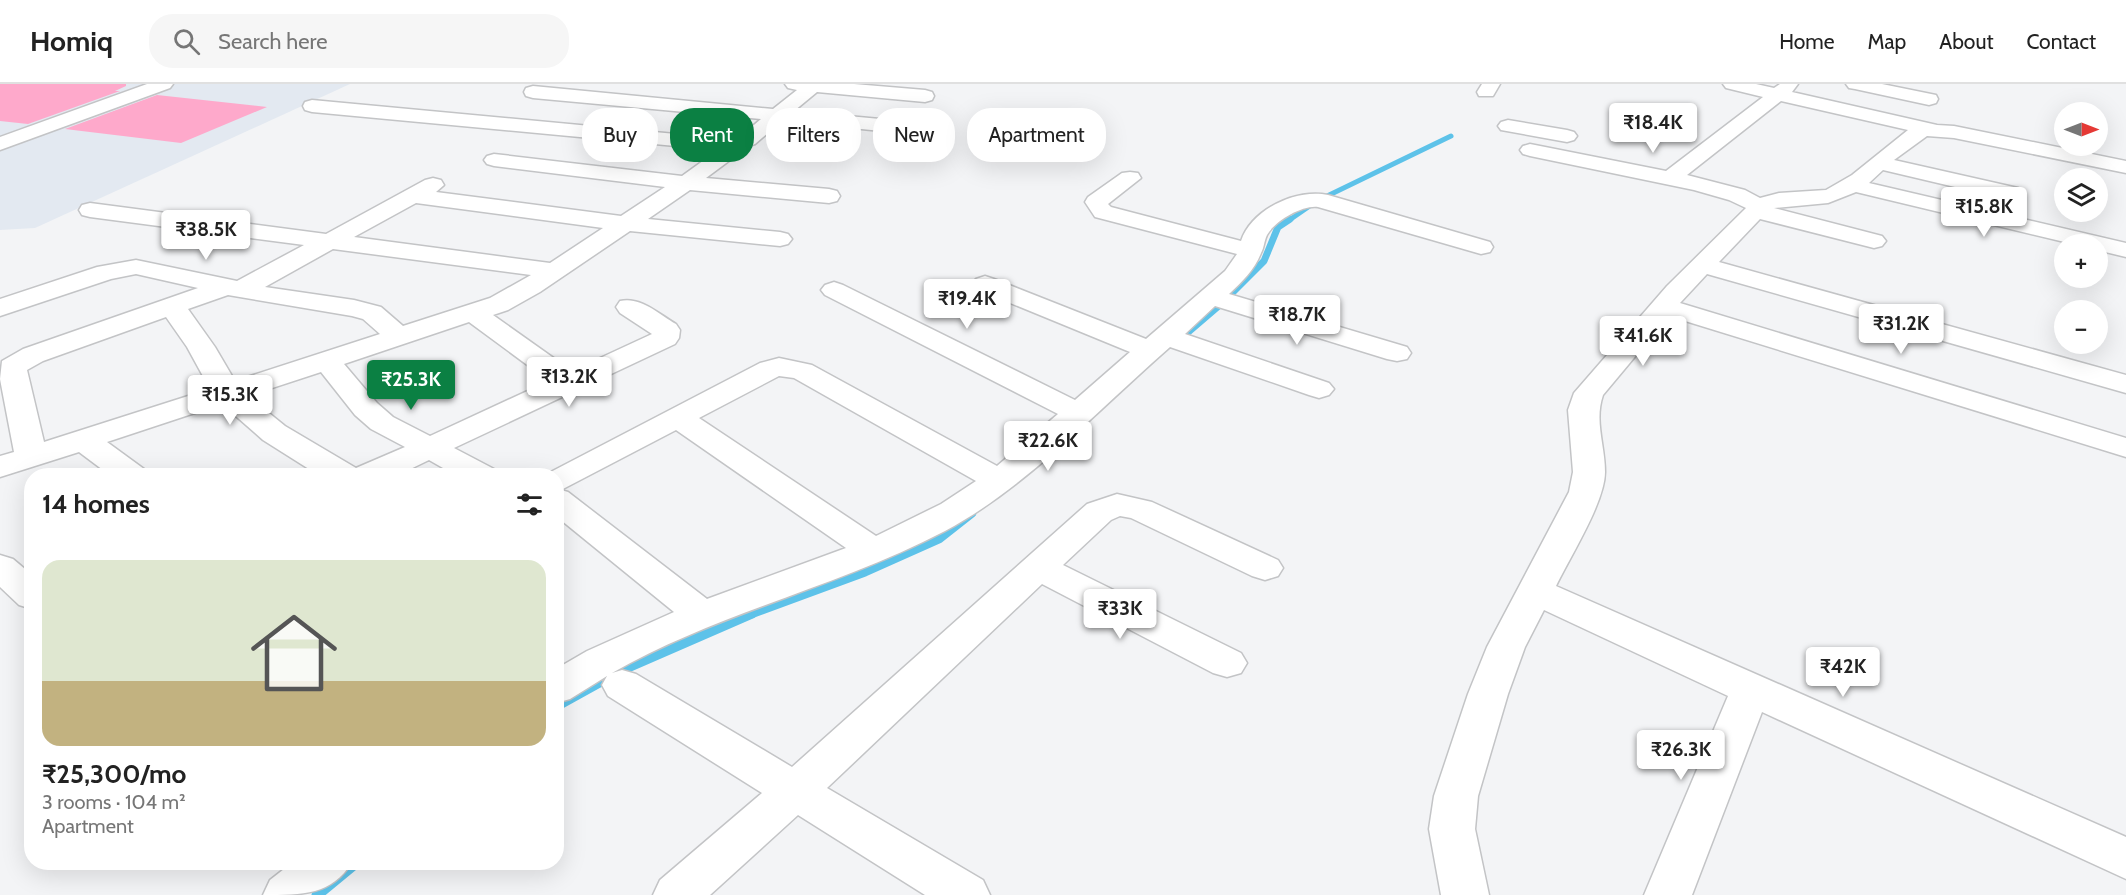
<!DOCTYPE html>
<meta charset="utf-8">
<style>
body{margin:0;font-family:Cabin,sans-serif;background:#f6f6f6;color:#222;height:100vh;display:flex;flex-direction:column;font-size:22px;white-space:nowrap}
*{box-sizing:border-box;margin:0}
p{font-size:20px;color:#767676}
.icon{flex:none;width:33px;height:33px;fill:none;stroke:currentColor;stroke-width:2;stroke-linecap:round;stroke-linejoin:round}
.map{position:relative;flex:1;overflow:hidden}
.panel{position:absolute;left:24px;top:384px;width:540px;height:402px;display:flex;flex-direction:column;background:#fff;border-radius:24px;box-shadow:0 6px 24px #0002}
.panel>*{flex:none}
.hud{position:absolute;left:582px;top:24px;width:570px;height:54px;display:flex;gap:12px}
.needle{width:39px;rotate:90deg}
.controls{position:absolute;left:2054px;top:18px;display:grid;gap:12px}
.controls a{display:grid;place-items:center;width:54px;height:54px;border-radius:50%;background:#fff;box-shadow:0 6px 24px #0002;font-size:30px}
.price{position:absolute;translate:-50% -51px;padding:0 14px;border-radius:6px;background:#fff;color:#222;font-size:20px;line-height:39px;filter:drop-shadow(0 2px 3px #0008)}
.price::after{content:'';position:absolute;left:50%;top:36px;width:18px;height:14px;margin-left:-9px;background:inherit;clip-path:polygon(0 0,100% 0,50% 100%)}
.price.current{background:#0b8043;color:#fff}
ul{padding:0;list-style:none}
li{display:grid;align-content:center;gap:12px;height:318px;padding:0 18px}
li+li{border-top:2px solid #e0e0e0}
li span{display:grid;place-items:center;height:186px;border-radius:18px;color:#555}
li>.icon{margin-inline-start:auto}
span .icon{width:108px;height:108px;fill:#fffc;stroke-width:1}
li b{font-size:26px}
h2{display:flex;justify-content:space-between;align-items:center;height:72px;padding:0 18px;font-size:26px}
.pill{padding:0 21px;border-radius:24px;background:#fff;box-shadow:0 6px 24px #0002;font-size:21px;line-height:54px}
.pill.current{background:#0b8043;color:#fff}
header{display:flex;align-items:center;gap:36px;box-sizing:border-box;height:84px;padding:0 30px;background:#fff;border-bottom:2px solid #e0e0e0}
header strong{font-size:28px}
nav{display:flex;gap:33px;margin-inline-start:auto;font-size:21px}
.search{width:420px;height:54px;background:#f6f6f6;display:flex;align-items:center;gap:15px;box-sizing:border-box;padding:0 21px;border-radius:24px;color:#767676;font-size:22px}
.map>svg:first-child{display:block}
.built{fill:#e3e9f1}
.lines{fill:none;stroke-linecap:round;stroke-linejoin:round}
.stream-far3{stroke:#5dc2e9;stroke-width:5}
.stream-far2{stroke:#5dc2e9;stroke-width:7}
.stream-far1{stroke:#5dc2e9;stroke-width:9}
.stream{stroke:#5dc2e9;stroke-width:11}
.building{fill:#fea9cb}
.minor-casing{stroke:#c3c4c6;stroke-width:3}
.minor{fill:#fff;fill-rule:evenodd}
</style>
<header>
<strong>Homiq</strong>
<div class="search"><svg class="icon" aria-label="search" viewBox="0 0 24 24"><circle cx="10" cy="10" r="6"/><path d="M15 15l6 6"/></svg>Search here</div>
<nav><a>Home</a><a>Map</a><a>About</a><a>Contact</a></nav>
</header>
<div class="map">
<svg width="2126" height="811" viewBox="0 0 2126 811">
<rect width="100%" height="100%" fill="#f3f4f6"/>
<path class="built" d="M0 0H350L35 144 0 146Z"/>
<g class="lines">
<g class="stream-far3">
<path d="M1323 114 1451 52"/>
<path d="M1288 137 1314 119"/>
</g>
<g class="stream-far2">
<path d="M1227 214 1264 177 1278 143 1290 135"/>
<path d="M1180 255 1222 219"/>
</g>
<path class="stream-far1" d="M748 531 865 488 939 455 972 429"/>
<g class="stream">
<path d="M556 622 621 586 752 529"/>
<path d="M317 811 357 778"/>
</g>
</g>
<g class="building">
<path d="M0 0H126V2L115 7H120L28 40 0 37Z"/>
<path d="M157 11 267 23 181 59 65 45Z"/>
</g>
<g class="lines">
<g class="minor-casing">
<g id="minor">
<path d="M147 0H173L170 4 0 66V53Z"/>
<path d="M785 0H854L925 6 932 8 934 12 932 16 925 18 817 8 794 27 891 36 898 38 901 42 898 46 891 48 782 37 755 60 749 62 706 94 829 105 837 107 840 112 837 117 829 119 690 106 648 135 780 148 788 150 792 155 788 160 780 162 630 147 540 208 508 226 493 231 572 287 652 250 620 229 616 223 620 217C640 212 659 230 676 240L680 246 679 254 675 260 454 364 494 385 499 392H457L429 376 396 392H320L263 356 222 320 107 358 144 385 149 392H111L79 368 0 393V372L14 368 0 295 2 277 23 265 198 204 136 190 111 195 0 232V215L97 183 136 176 237 197 304 161 90 133 82 131 79 126 82 121 90 119 326 150 425 96 433 94 441 96 444 101 436 108 621 132 665 103 494 82 487 80 484 76 487 72 494 70 682 92 718 66 312 28 305 26 303 22 305 18 312 16 729 55 741 52 761 35 533 14 526 12 524 8 526 4 533 2 773 25 797 6 788 4ZM416 119 603 144 550 179 354 153ZM333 165 531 191 490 214 403 242 381 223 354 216 265 203ZM228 211 352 232 363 235 380 250 235 297 215 263 188 225ZM166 233 187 263 210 305 44 358 27 286 43 277ZM469 238 549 297 430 352 393 333 377 319 344 280ZM321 288 355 331 371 345 405 363 356 384 285 342 248 312Z"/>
<path d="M1482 0H1500L1493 12H1479L1477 8Z"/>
<path d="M1723 0H1756L1774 4 1780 0H1798L1792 8 1937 41 1954 42 2126 77V89L1954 54 1927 52 1894 76 2018 104 2021 109 2018 114 2010 116 1883 86 1869 99 2126 159V173L2097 166V160H2073L1856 108 1828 119 1774 124 1882 152 1886 157 1882 162 1874 164 1760 135 1719 178 2126 291V309L1707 190 1680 219 2126 354V373L1669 232 1603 311C1594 337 1605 361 1605 388 1605 418 1570 473 1556 502L2126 753V795L1762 628 1692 811H1644L1728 612 1544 526 1525 563 1508 610 1478 712 1475 745 1489 811H1441L1429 745 1434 712 1468 610 1487 563 1569 408 1573 388 1568 326 1574 309 1667 202 1746 124 1729 116 1694 106 1530 72 1523 70 1520 66 1523 62 1530 60 1666 87 1763 13 1726 4ZM1781 17 1908 46 1852 91 1826 106 1779 109 1760 114 1745 106 1687 91Z"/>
<path d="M1846 0H1882L1936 11 1938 15 1936 19 1929 21 1855 5 1849 4Z"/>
<path d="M1508 36 1567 46 1574 48 1577 52 1574 56 1567 58 1501 46 1498 42 1501 38Z"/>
<path d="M1130 88 1138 89 1141 94 1108 120 1111 123 1241 157C1252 125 1297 104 1328 111L1490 158 1493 163 1490 168 1481 170 1318 123C1302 121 1275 137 1267 151 1264 157 1264 164 1261 169 1255 185 1242 198 1229 210L1407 263 1411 269 1407 275 1397 277 1387 275 1215 222 1185 250 1329 299 1334 305 1329 311 1319 314 1309 311 1170 263C1101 323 1026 404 945 447 838 503 717 529 612 589L622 586 636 590 792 683 1087 420 1117 410 1152 418 1278 476 1283 484 1278 492 1265 496 1252 492 1131 434 1120 432 1111 436 1063 481 1241 569 1247 579 1241 589 1227 593 1213 589 1042 500 827 704 983 796 990 811H925L798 731 710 811H653L660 796 762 709 608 612 602 601 607 592 570 615 556 619V585L587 567 674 528 556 432V392H543L760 279 779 274 812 281 997 382 1058 330 825 211 821 206 825 201 834 198 843 201 1075 316 1130 268 976 205 972 200 976 195 985 192 994 195 1146 255 1225 187 1237 170 1095 133 1085 118 1088 113 1122 89ZM779 292 794 294 976 397 941 420 876 452 699 334ZM676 346 846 464 707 515 568 408 561 406Z"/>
<path d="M0 471 13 475 32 491V525L19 521 0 503Z"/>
<path d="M293 778H352C332 811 303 811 263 811L270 796Z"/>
</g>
</g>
<use href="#minor" class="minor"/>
</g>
</svg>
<div class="controls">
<a><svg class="needle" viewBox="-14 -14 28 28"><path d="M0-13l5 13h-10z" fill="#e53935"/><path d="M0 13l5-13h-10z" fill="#767676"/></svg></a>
<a><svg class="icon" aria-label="layers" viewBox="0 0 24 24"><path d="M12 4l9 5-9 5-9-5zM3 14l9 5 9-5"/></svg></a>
<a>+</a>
<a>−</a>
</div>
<b class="price" style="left:1653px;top:70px">₹18.4K</b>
<b class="price" style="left:1984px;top:154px">₹15.8K</b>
<b class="price" style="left:206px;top:177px">₹38.5K</b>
<b class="price" style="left:967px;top:246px">₹19.4K</b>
<b class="price" style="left:1297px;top:262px">₹18.7K</b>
<b class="price" style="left:1901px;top:271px">₹31.2K</b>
<b class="price" style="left:1643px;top:283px">₹41.6K</b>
<b class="price" style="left:569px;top:324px">₹13.2K</b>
<b class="price current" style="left:411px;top:327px">₹25.3K</b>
<b class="price" style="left:230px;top:342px">₹15.3K</b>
<b class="price" style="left:1048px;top:388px">₹22.6K</b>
<b class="price" style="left:1120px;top:556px">₹33K</b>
<b class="price" style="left:1843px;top:614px">₹42K</b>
<b class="price" style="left:1681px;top:697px">₹26.3K</b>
<div class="hud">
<a class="pill">Buy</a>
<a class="pill current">Rent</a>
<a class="pill">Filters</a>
<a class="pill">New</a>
<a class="pill">Apartment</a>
</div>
<section class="panel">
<h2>14 homes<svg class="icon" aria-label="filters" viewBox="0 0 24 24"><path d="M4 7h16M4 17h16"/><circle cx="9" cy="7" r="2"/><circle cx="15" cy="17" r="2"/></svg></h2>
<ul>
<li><span style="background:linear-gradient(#dfe7d0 65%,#c2b280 0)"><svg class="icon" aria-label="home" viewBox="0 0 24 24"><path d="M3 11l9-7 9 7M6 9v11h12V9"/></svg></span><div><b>₹25,300/mo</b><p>3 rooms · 104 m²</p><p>Apartment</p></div></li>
</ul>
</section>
</div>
